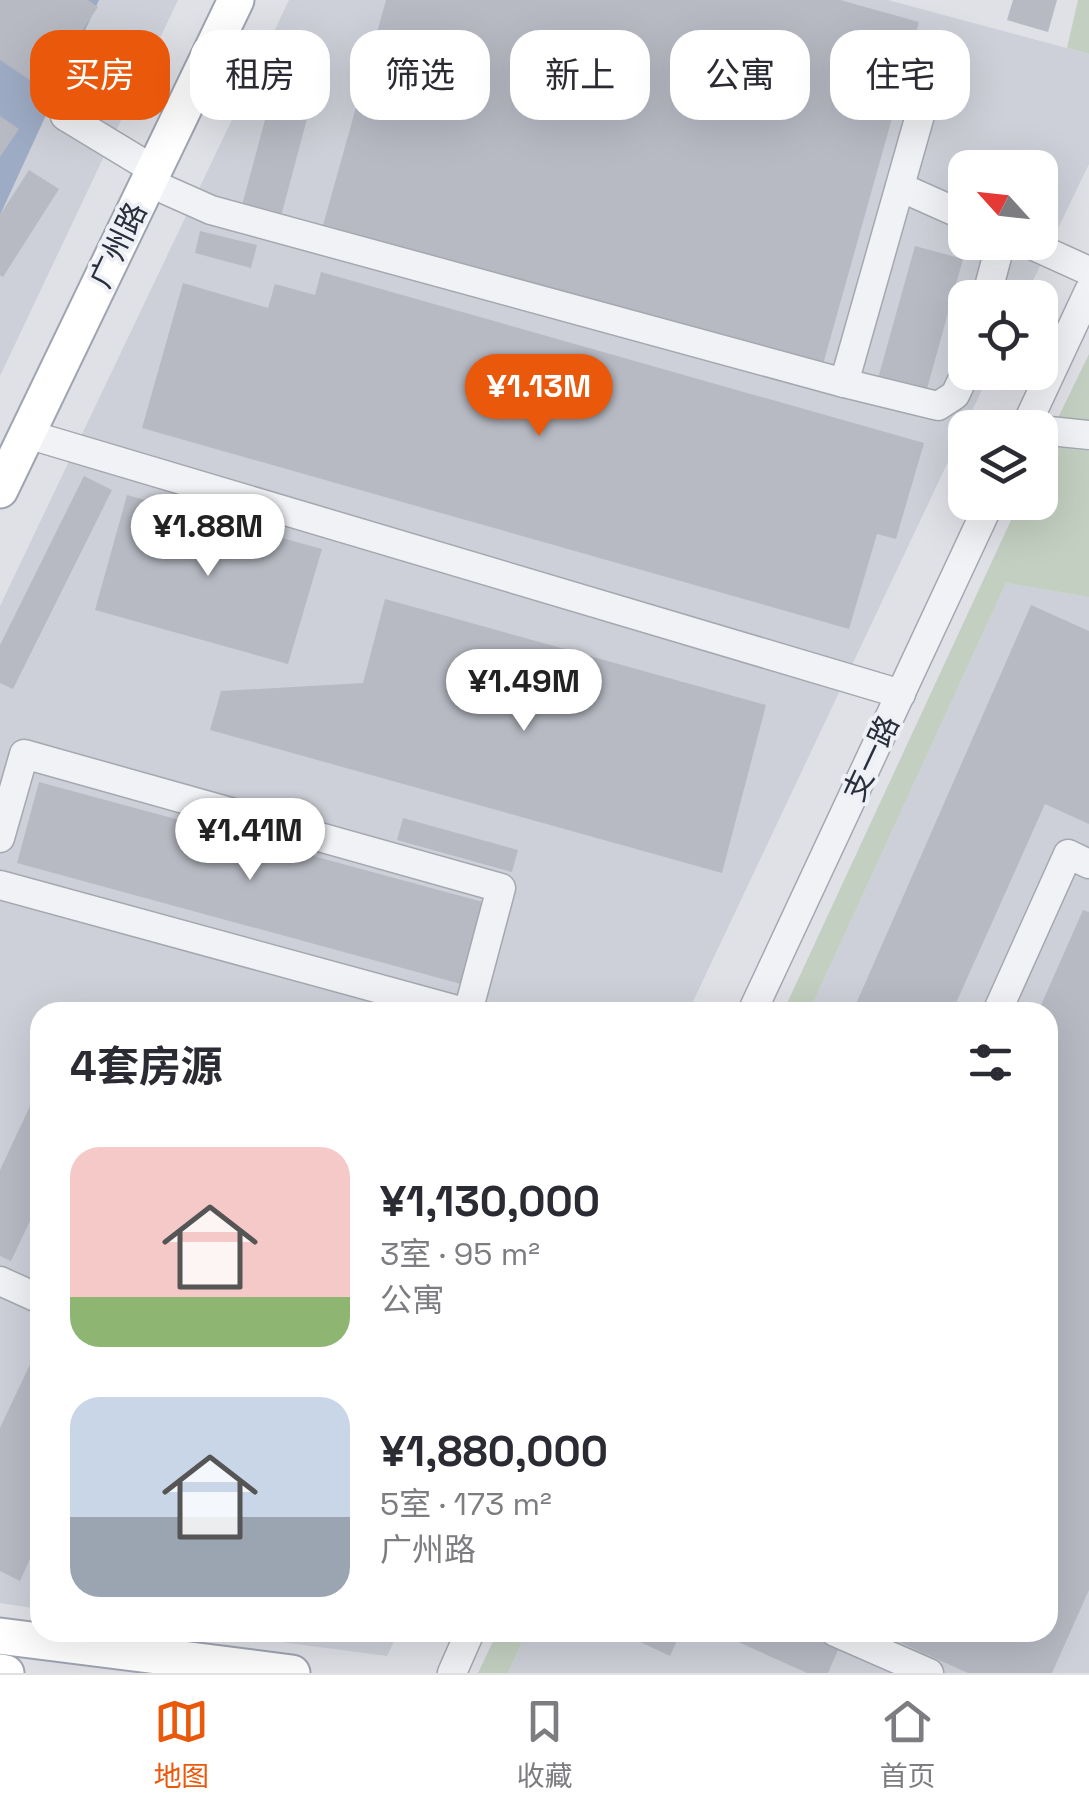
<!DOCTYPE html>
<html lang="zh">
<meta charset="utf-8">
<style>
body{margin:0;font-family:"Space Grotesk","Noto Sans SC",sans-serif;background:#f2f2f3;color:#2b2b33;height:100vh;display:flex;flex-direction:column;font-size:38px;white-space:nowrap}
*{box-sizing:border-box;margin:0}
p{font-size:32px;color:#7c7c81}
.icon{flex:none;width:55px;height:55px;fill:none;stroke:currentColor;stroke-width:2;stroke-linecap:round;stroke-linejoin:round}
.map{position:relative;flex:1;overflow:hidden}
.side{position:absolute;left:30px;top:1002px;width:1028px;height:640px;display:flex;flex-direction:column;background:#fff;border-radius:30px;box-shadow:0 10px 40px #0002}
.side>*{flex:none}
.hud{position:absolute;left:30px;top:30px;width:1030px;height:90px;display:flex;gap:20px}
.needle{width:65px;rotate:297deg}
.buttons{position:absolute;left:948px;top:150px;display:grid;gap:20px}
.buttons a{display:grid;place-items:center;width:110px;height:110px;border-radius:20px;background:#fff;box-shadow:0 10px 40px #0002;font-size:50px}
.price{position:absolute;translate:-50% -85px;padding:0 22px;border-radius:35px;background:#fff;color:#222;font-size:32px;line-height:65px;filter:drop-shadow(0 2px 5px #0008)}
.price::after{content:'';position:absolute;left:50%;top:60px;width:30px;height:22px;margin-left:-15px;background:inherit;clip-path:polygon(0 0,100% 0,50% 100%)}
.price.current{background:#ea580c;color:#fff}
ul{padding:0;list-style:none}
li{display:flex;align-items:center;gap:30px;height:250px;padding:0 40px}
li span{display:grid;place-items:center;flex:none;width:280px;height:200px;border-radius:30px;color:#555}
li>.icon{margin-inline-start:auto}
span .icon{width:120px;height:120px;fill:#fffc;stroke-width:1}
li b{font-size:42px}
h2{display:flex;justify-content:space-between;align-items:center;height:120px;padding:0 40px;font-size:42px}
.pill{padding:0 35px;border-radius:30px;background:#fff;box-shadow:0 10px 40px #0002;font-size:35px;line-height:90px}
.pill.current{background:#ea580c;color:#fff}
.dock{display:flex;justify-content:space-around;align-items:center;height:140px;border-top:2px solid #e1e1e2;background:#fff;font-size:28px;color:#7c7c81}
.dock a{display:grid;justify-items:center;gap:5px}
.dock .current{color:#ea580c}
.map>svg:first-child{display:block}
.built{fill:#cdd0d8;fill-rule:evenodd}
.green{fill:#c3d0c1}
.water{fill:#9dabc4}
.building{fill:#b7bac3}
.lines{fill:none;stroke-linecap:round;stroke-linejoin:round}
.minor-casing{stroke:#a5a8b0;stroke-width:31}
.major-casing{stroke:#9fa4b1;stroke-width:39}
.minor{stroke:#f1f2f5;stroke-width:28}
.major{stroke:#fff;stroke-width:35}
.labels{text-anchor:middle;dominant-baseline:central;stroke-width:8;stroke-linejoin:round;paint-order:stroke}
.street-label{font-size:30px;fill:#292e3c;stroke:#eef0f5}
</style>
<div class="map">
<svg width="1089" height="1673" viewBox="0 0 1089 1673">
<rect width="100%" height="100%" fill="#dfe1e7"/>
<g class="built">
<path d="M0 0H178L0 376Z"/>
<path d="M289 0H888L1089 54V164L1025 297 965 298V372L990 373 688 1012H40V1609L0 1603V606ZM965 168H1040V242H965Z"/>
<path d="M1006 583 1089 597V1673H508L526 1633 1048 1632V1012H809Z"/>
<path d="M212 1633H398L387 1656Z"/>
</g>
<g class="green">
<path d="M1078 0H1089V54L1067 48Z"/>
<path d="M1089 354V425L1056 422Z"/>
<path d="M1045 446 1089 451V597L1006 583 809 1012H783L1019 503 1040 502V457Z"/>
<path d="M497 1633H526L508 1673H478Z"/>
</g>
<path class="water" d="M0 0H99L0 215Z"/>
<g class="building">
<path d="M0 0H88L98 7 43 89 0 60Z"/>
<path d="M386 0H840L919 22 822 368 322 229Z"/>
<path d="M1013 0H1057L1048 32 1007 20Z"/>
<path d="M280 64 319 74 280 220 241 209Z"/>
<path d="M97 75 126 90 119 104 112 100 102 121 87 113 98 91 90 87Z"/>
<path d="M0 116 19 129 0 157Z"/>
<path d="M29 170 59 189 3 277 0 275V215Z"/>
<path d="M200 231 257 245 251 268 195 253Z"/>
<path d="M915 246 963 259 925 396 877 382Z"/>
<path d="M321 272 924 443 896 539 877 534 849 629 142 428 183 283 268 308 275 284 315 295Z"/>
<path d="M84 476 112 490 13 689 0 683V645Z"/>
<path d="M127 495 322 549 288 664 95 610Z"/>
<path d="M385 599 766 705 722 873 210 730 221 691 363 683Z"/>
<path d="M1031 605 1089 631V824L1045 804 952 1012H875L856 1004Z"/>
<path d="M39 782 483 902 461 984 17 863Z"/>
<path d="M403 818 518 850 512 872 397 840Z"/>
<path d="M1083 910 1089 912V1590L1052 1673H968L877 1632H1048V1012H1038Z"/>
<path d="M30 1106 40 1111V1200L11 1261 0 1256V1170Z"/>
<path d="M40 1343V1537L20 1581 0 1571V1428Z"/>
<path d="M619 1632H681L670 1656Z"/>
<path d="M738 1632H818L841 1643 828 1673H807L734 1640Z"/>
</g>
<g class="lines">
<g class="minor-casing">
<g id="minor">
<path d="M65 116 154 170"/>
<path d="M148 182 211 210 844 383 936 59"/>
<path d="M900 187 965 216"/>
<path d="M1025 242 1089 271"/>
<path d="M986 298 1001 242"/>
<path d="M844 383 938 406 955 395 966 372"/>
<path d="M1025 428 1089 291"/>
<path d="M1040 430 1089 435"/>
<path d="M27 434 901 694"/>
<path d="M0 838 24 754 501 888 468 1012"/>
<path d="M0 885 464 1012"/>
<path d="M752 1012 990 502"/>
<path d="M997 1012 1068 854 1089 864"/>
<path d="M0 1281 40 1299"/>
<path d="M835 1632 929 1673"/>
<path d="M452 1673 470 1632"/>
</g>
</g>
<g class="major-casing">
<g id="major">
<path d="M0 490 236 0"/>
<path d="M0 1636 292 1673"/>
<path d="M0 1672 6 1673"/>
</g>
</g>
<use href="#minor" class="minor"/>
<use href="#major" class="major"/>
</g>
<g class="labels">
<g class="street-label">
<text transform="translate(118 245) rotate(-64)">广州路</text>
<text transform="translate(871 758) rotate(-65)">支一路</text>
</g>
</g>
</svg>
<div class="buttons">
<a><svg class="needle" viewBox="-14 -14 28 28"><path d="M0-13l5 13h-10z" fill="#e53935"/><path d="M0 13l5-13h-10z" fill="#7c7c81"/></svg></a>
<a><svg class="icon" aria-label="locate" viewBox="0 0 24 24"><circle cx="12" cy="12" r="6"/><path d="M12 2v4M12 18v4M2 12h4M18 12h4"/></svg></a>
<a><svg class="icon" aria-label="layers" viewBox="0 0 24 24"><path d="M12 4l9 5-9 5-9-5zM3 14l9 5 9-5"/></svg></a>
</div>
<b class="price current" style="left:539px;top:439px">¥1.13M</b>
<b class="price" style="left:208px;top:579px">¥1.88M</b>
<b class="price" style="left:524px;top:734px">¥1.49M</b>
<b class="price" style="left:250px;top:883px">¥1.41M</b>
<div class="hud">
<a class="pill current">买房</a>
<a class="pill">租房</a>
<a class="pill">筛选</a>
<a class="pill">新上</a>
<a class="pill">公寓</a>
<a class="pill">住宅</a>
</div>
<section class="side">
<h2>4套房源<svg class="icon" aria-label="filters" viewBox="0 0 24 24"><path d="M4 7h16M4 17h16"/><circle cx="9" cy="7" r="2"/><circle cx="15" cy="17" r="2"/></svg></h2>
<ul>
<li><span style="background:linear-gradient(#f6c9c9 75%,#8fb573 0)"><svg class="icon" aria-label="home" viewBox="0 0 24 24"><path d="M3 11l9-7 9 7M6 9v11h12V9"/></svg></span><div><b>¥1,130,000</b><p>3室 · 95 m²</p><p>公寓</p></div></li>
<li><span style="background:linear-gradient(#c9d6e8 60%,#9aa5b1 0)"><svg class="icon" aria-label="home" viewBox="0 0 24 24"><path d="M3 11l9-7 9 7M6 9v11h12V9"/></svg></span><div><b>¥1,880,000</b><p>5室 · 173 m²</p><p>广州路</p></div></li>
</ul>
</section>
</div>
<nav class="dock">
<a class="current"><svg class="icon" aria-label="map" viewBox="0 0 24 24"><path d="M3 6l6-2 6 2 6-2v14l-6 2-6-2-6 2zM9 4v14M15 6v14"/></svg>地图</a>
<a><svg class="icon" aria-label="saved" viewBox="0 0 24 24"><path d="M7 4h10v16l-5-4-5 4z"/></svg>收藏</a>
<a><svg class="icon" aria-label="home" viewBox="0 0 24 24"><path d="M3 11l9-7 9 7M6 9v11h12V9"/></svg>首页</a>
</nav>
